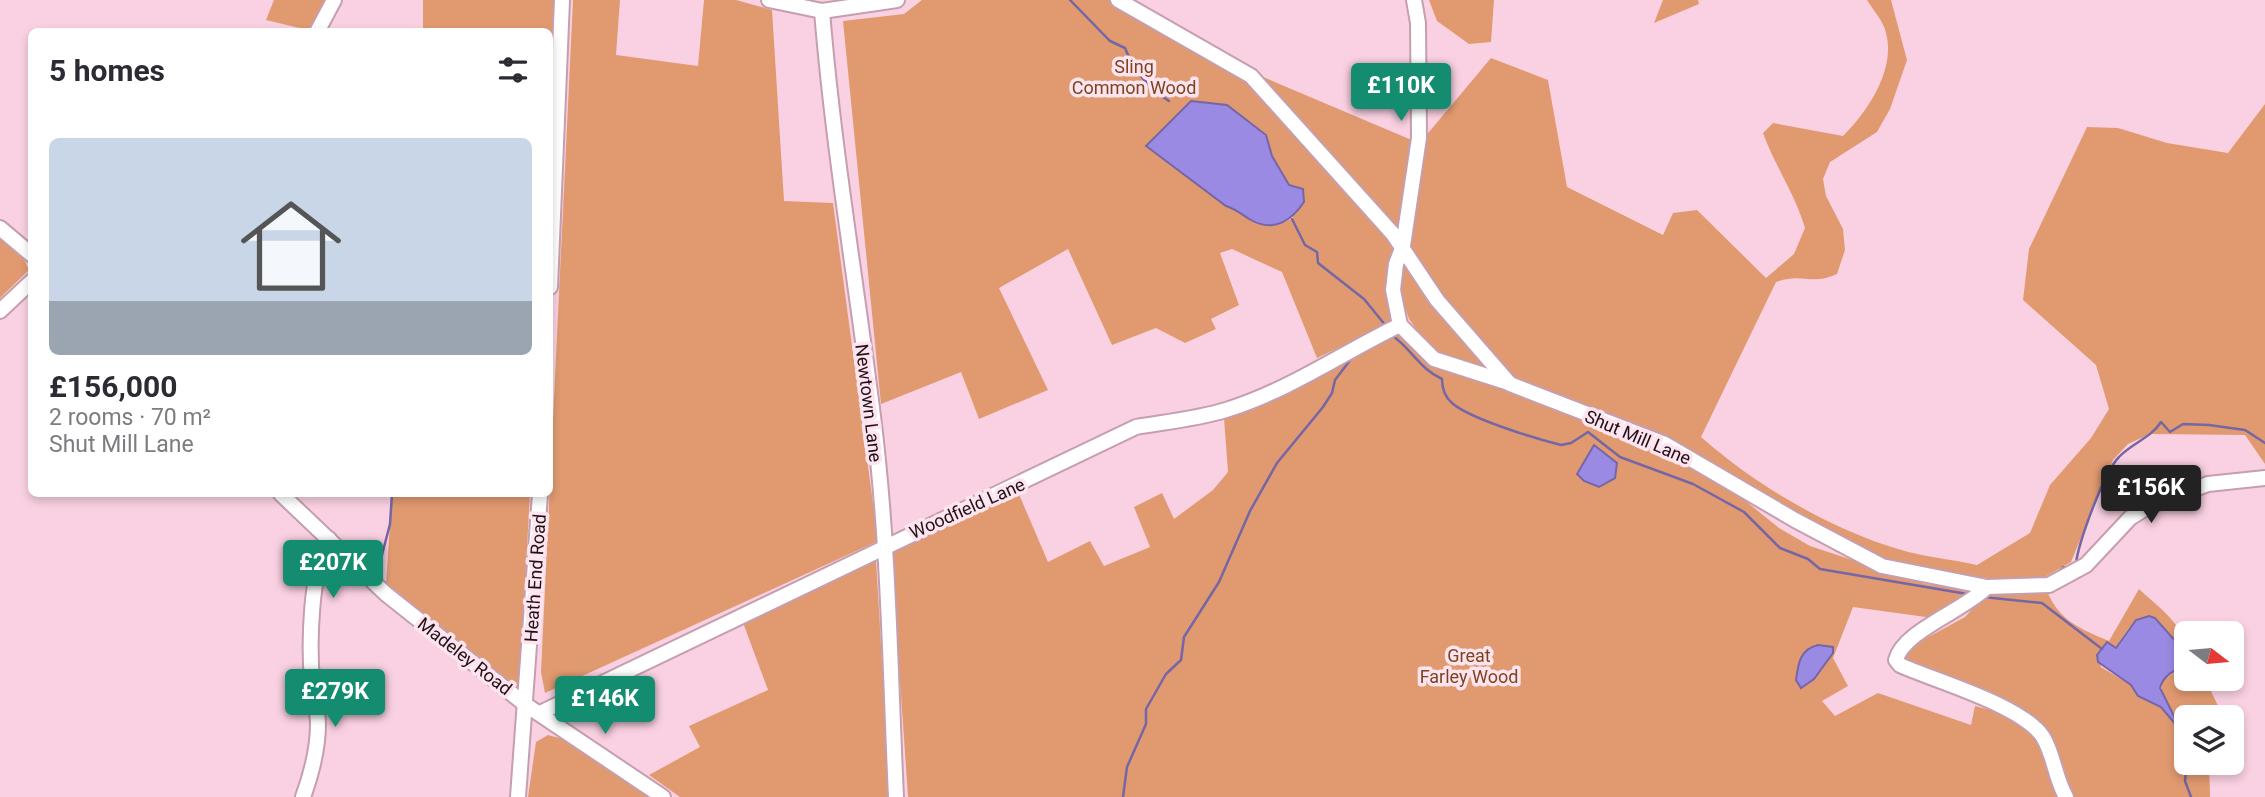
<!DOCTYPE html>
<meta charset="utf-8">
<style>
body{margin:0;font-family:Roboto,sans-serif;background:#f7f7f7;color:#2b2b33;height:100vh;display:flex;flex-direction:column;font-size:26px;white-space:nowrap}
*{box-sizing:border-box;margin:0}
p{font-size:23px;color:#7c7c81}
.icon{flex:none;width:38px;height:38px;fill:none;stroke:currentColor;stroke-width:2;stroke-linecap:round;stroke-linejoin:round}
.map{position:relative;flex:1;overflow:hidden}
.sheet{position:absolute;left:28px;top:28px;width:525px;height:469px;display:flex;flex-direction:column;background:#fff;border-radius:10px;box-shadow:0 4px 10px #0003}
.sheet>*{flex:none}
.needle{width:46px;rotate:106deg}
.fabs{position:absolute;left:2174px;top:621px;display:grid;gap:14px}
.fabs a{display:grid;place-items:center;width:70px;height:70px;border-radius:10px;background:#fff;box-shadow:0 4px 10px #0003;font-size:35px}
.price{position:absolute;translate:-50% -60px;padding:0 16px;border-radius:7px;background:#148c6f;color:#fff;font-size:23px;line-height:46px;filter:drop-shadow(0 2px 4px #0008)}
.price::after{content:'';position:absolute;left:50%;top:42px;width:21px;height:16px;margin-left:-10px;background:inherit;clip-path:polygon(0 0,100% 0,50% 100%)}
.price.active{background:#222;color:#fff}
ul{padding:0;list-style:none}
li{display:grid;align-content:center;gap:14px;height:371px;padding:0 21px}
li+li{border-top:2px solid #e1e1e2}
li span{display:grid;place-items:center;height:217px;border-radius:10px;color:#555}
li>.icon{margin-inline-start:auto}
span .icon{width:126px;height:126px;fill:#fffc;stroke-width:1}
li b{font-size:30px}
h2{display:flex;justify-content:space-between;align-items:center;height:84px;padding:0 21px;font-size:30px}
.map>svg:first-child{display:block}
.green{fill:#e19a70;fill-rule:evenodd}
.water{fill:#9a8ae3;stroke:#7566a6;stroke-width:2}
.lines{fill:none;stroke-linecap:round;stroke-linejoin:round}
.stream{stroke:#7566a6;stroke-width:2.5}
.minor-casing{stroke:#c59faf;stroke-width:18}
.minor{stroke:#fff;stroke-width:14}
.labels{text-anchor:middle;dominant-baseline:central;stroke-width:7;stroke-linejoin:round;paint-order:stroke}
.park-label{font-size:18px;fill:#7e431e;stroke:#fde4ee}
.street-label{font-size:18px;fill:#1f1117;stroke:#fde4ee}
</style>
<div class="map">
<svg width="2265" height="797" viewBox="0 0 2265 797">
<rect width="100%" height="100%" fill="#fad1e2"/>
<g class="green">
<path d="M274 0H327L312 31 266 20Z"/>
<path d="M423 0H556L551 93 550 32H423Z"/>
<path d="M573 0H620L616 55 698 66 704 0H736L772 10 784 201 833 203 878 541 545 693 541 672Z"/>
<path d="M922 0H1114L1248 81 1395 245 1390 263 1392 322 1317 358 1282 272 1232 249 1220 253 1239 305 1211 319 1216 329 1185 343 1156 328 1112 345 1068 249 999 288 1048 390 979 419 961 372 881 404 843 21 904 14ZM1191 101 1227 105 1266 135 1272 156 1289 185 1293 218C1266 233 1251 214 1226 206L1146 146Z"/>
<path d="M1429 0H1494L1491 42 1469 44 1437 21Z"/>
<path d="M1663 0H1698L1699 4 1654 23Z"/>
<path d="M1867 0H1891L1907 60 1890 109 1877 132 1830 162 1823 179 1826 196 1843 229 1845 250 1837 274C1810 286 1803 272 1776 282L1701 437C1754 484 1830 529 1898 549 1923 557 1951 559 1977 565L2030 533 2050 485 2091 438 2109 409 2096 365 2023 300 2029 249 2087 127 2118 128 2167 143 2228 153 2265 104V464L2245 435 2150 434 2128 444 2113 460 2071 562 2036 582 1905 571 1736 480 1516 380 1441 300 1409 249 1424 138 1491 58 1548 80 1567 187 1663 235 1673 213 1697 210 1766 278 1794 254 1805 228C1795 194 1775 166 1763 133L1773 123 1843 136C1867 112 1896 70 1886 33 1884 22 1873 10 1867 0Z"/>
<path d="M1256 74 1414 141 1401 237Z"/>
<path d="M0 237 25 261 29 270 0 298Z"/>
<path d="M1405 260 1500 377 1436 357 1409 319 1397 284Z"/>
<path d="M1403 326 1430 363 1555 407 1681 461 1727 486 1779 528 1810 546 1925 584 1977 590 1933 618 1853 607 1833 658 1848 686 1822 701 1835 716 1878 693 1971 725 1975 706 1994 711 2036 734 2061 797H908L891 548 1018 492 1048 562 1090 541 1104 566 1150 547 1134 507 1162 493 1174 519 1213 490 1228 472 1224 418Z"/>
<path d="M392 494H530L519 690 386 583Z"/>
<path d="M876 560 890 797H680L649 775 700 747 689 726 768 690 742 620Z"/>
<path d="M2139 589C2158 607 2186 625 2186 653L2155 618C2135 611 2126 634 2115 648L2107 643 2099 657 2101 667 2131 685 2138 696 2161 707 2180 730C2177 714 2158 698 2162 681L2184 666 2186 655V679H2205L2223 716 2186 718V763H2209L2210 797H2070L2045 732 1903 661 1910 647 1965 617 1990 590 2047 591C2059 621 2081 629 2109 641Z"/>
<path d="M548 735 567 740 654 797H528L536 742Z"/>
</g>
<g class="water">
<path d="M1191 101 1227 105 1266 135 1272 156 1289 185 1303 189 1304 202C1292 220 1274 233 1251 220 1242 215 1238 210 1226 206L1146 146Z"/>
<path d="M1594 445 1617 463 1615 478 1599 487 1584 481 1577 474Z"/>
<path d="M2149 616 2155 618 2186 653 2184 666C2173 671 2163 676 2160 688L2182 732 2161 707 2138 696 2131 685 2098 662 2097 655 2107 642 2116 648 2136 620Z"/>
<path d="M1818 645 1833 647V653L1814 679 1801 688 1796 680C1798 664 1800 649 1818 645Z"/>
</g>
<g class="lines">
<g class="stream">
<path d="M1070 0 1110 41 1125 48C1134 71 1148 88 1169 101"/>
<path d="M1292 219 1305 245 1317 252 1318 263 1364 299 1386 326"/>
<path d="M1393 336C1412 350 1420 369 1442 379 1442 388 1445 397 1452 403 1470 419 1537 439 1561 445L1571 443 1588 432 1620 457 1693 484 1744 512 1780 548 1808 559 1820 569 1967 594"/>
<path d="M2076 563C2079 541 2104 472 2119 457 2132 443 2151 438 2161 422L2170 432 2183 424 2209 425 2245 430 2265 443"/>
<path d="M2057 573 2064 567 2068 570"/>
<path d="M377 574 390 524 392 494"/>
<path d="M1983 597 2042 603 2102 649"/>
<path d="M2182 732 2186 754"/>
<path d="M2187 763 2185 781 2191 797"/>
<path d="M1123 797 1127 767 1146 724V709L1166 674 1181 660 1184 637 1219 582 1250 511 1277 463 1323 407 1332 393 1335 380 1351 359"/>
</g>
<g class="minor-casing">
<g id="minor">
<path d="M769 0 822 11 897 0"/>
<path d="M1118 0 1251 76 1393 234 1437 300 1510 384 1665 444 1795 520 1882 566 1987 587 2049 585 2086 565 2130 518 2149 506 2208 484 2265 478"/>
<path d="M822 11C833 147 856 281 873 416 889 543 890 670 896 797"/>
<path d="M317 32 334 0"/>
<path d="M0 228 32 255"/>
<path d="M550 287 562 0"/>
<path d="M0 311 32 281"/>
<path d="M1400 325 1434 359 1509 383"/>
<path d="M281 494 386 594 526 705 663 797"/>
<path d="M1987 587C1965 610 1903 631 1896 660L1900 665C1935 681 2022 705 2043 737 2054 755 2055 778 2066 797"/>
<path d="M540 713 1136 427C1165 422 1197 419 1226 410 1288 391 1342 353 1400 325L1393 290 1396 264 1403 246 1419 138 1418 23 1414 0"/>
<path d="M303 797C311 775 318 748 318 724 318 710 313 695 312 681 309 644 310 571 329 539"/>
<path d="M518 797 540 494"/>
</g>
</g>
<use href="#minor" class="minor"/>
</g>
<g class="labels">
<g class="park-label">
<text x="1134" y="66">Sling<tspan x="1134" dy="21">Common Wood</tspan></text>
<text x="1469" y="655">Great<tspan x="1469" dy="21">Farley Wood</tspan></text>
</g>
<g class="street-label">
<text transform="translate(869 403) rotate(83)">Newtown Lane</text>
<text transform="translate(1638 437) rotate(23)">Shut Mill Lane</text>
<text transform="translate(967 508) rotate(-24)">Woodfield Lane</text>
<text transform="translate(535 578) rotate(-86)">Heath End Road</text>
<text transform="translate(465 656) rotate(38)">Madeley Road</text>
</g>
</g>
</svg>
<div class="fabs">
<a><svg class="needle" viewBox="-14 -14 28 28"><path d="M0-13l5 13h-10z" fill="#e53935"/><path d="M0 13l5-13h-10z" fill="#7c7c81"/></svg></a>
<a><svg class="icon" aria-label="layers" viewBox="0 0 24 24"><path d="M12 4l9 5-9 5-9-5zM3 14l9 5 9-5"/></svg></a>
</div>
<b class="price" style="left:1401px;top:123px">£110K</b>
<b class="price active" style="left:2151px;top:525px">£156K</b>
<b class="price" style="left:333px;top:600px">£207K</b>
<b class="price" style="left:335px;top:729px">£279K</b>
<b class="price" style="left:605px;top:736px">£146K</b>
<section class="sheet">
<h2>5 homes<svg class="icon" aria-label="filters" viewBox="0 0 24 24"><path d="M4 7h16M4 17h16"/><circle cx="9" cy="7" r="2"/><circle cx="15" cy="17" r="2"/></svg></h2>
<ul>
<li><span style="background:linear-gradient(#c9d6e8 75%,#9aa5b1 0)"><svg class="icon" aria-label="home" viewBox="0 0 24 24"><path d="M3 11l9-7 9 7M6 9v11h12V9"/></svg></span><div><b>£156,000</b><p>2 rooms · 70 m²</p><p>Shut Mill Lane</p></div></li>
</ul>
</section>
</div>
